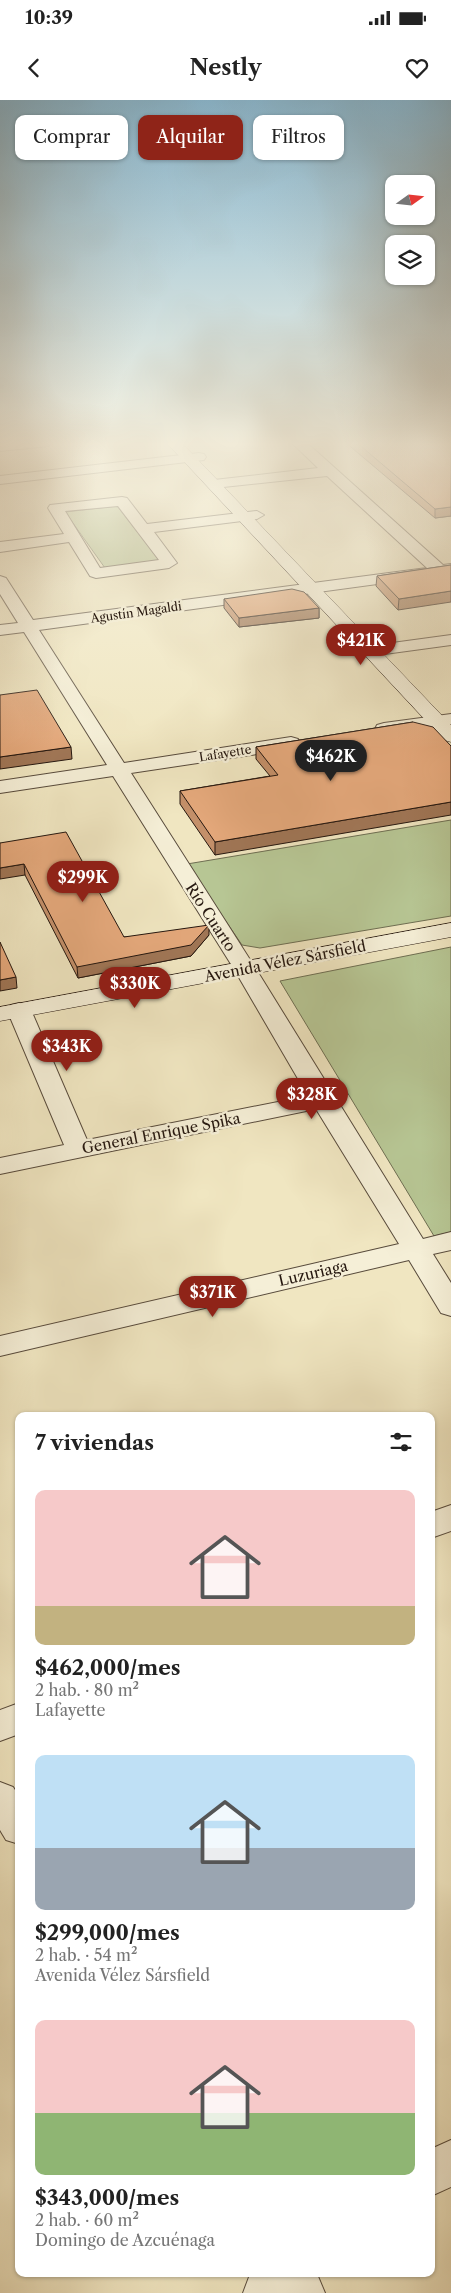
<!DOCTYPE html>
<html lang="es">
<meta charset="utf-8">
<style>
body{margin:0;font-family:"Libre Caslon Text",serif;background:#f6f6f6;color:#222;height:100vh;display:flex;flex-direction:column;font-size:19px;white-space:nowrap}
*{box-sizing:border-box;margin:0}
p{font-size:16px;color:#767676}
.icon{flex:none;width:28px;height:28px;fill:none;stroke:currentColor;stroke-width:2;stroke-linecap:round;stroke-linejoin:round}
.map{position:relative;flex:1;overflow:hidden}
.drawer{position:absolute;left:15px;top:1312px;width:420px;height:865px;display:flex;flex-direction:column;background:#fff;border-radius:10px;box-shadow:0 1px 4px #0004}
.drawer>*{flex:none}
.top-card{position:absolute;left:15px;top:15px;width:421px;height:45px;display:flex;gap:10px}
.needle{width:32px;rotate:75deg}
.buttons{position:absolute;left:385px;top:75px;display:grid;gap:10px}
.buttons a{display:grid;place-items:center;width:50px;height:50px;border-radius:10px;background:#fff;box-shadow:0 1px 4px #0004;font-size:25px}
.price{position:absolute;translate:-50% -42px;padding:0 11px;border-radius:18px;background:#8f2418;color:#fff;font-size:16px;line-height:32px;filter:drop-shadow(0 1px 2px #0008)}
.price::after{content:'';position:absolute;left:50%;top:30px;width:15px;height:11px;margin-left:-8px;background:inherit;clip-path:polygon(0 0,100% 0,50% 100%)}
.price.on{background:#222;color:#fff}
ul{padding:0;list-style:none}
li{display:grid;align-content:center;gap:10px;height:265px;padding:0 20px}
li span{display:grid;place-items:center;height:155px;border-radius:10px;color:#555}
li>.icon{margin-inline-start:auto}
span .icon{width:90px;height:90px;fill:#fffc;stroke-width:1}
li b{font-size:21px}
h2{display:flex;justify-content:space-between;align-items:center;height:60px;padding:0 20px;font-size:21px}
.pill{padding:0 18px;border-radius:10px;background:#fff;box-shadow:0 1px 4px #0004;font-size:18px;line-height:45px}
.pill.on{background:#8f2418;color:#fff}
.status{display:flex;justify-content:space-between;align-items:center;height:35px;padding:0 25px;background:#fff;direction:ltr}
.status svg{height:14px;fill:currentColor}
header{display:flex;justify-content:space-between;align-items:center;height:65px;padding:0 20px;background:#fff;font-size:22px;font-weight:700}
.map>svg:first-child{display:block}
.green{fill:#b7c694;stroke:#6e6e52}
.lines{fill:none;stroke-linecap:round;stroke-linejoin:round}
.minor-casing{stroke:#584b3c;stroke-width:2}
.secondary-casing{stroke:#25170f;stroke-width:1}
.minor{fill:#f5efd7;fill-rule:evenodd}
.secondary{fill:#f5efd7;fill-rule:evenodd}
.wall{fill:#c4906a;stroke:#25170f}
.shaded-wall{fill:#a07656;stroke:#25170f}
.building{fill:#e4a87b;stroke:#25170f}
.labels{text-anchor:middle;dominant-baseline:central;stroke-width:5;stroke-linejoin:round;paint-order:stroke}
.far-street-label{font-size:12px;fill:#25170f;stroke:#f5efd7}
.street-label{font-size:15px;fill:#25170f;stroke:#f5efd7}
</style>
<div class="status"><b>10:39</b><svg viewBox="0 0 49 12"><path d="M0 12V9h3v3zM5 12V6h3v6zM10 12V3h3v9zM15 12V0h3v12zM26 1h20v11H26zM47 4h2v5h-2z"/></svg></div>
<header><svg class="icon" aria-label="back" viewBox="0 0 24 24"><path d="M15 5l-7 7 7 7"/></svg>Nestly<svg class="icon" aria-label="heart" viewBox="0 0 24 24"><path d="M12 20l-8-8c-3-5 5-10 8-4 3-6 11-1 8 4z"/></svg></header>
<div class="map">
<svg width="451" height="2193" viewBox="0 0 451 2193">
<rect width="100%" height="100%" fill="#f0e6c1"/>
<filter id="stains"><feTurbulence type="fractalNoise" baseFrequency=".004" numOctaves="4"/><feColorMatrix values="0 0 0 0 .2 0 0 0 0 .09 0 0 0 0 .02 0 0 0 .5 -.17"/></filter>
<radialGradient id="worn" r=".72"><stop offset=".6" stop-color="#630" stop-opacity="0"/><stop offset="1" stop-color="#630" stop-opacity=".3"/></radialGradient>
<g class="green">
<path d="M117 406 160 461 105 468 65 412Z"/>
<path d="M451 720V816L260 848 242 845 187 764Z"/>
<path d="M451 847V1132L434 1136 280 881Z"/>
</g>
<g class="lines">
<g class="minor-casing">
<g id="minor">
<path d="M55 342 48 346 0 351V343Z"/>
<path d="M291 342H306L443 465 451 464V474L39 530 124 663 291 637 298 639 300 643 298 647 291 649 131 673 256 869 423 1139 451 1132V1150L433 1154 451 1183V1216L441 1213 409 1160 0 1256V1236L399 1144 316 1009 0 1074V1058L64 1045 7 910 11 905 19 903 27 905 31 910 87 1040 308 996 234 869 113 676 0 693V681L107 665 24 532 0 535V525L18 523 0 494V476L6 478 33 520 427 468 327 376 214 388 207 384 214 380 318 368Z"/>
<path d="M199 353 204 354 206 357 204 360 0 384V376Z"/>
<path d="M122 397 127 398 147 424 257 411 264 415 257 419 154 432 177 463 169 468 96 478 90 476 69 442 0 452V442L64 434 48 408 50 405ZM118 406 159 460 100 468 65 411Z"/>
<path d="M451 535V545L370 556 364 555 361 551 364 547 370 546Z"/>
<path d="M451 614V624L384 635 377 633 375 629 377 625 384 623Z"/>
<path d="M451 1405V1431L431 1438V1412Z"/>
<path d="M19 1603V1634L0 1641V1610Z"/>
<path d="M0 1682 13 1687 19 1696V1744L6 1740 0 1730Z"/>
<path d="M451 2040V2087L431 2096V2049Z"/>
<path d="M254 2174H317L325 2193H243L249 2177Z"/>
</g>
</g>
<g class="secondary-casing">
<g id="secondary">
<path d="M166 342H181L451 625V642L444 640Z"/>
<path d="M451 823V837L0 921V907Z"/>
</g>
</g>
<use href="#minor" class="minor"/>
<use href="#secondary" class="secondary"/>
</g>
<g class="wall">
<path d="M345 342H451V416L435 418Z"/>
<path d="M451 465 398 510 376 486 377 476Z"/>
<path d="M224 499 319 508V518L239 527 224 508Z"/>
<path d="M413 622 215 755 180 704V691L270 676 256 659V647Z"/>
<path d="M0 743 124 837 209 835 191 856 78 878 25 775Z"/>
</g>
<g class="shaded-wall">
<path d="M451 407V416L435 418V409Z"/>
<path d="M451 491V502L398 510 399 499Z"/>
<path d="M319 508V518L239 527V518Z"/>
<path d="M71 647 72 659 0 669V657Z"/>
<path d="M451 702V715L215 755V742Z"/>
<path d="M24 764 25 775 0 779V768Z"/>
<path d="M209 825V835L191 856 78 878 77 867Z"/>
<path d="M16 877 17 888 0 891V880Z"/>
</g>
<g class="building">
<path d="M356 342H451V407L435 409Z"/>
<path d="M451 465V491L399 499 377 476Z"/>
<path d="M292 489 304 492 319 508 239 518 224 499Z"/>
<path d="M37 590 71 647 0 657V595Z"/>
<path d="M413 622 433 627 451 646V702L215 742 180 691 278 675 256 647Z"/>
<path d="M66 732 124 837 209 825 191 845 77 867 24 764 0 768V743Z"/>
<path d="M0 842 16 877 0 880Z"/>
</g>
<linearGradient id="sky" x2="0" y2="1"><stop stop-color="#89b9d3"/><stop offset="0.53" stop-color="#f8f4e3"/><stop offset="1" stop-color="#f8f4e3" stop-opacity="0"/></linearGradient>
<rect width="451" height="649" fill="url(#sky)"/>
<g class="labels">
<g class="far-street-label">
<text transform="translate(136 512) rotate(-8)">Agustín Magaldi</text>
<text transform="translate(225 653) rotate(-9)">Lafayette</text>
</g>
<g class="street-label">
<text transform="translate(211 817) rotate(57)">Río Cuarto</text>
<text transform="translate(285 861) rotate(-11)">Avenida Vélez Sársfield</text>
<text transform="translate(161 1033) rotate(-11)">General Enrique Spika</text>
<text transform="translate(313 1173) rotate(-13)">Luzuriaga</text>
</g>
</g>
<rect width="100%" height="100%" filter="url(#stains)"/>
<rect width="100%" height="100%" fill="url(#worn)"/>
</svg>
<div class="buttons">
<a><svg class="needle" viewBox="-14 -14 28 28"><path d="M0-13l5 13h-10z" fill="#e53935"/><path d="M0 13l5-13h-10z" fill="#767676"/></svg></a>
<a><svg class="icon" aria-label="layers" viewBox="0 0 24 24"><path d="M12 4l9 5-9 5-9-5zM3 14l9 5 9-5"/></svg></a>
</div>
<b class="price" style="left:361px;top:566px">$421K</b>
<b class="price on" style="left:331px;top:682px">$462K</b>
<b class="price" style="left:83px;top:803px">$299K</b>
<b class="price" style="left:135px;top:909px">$330K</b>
<b class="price" style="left:67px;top:972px">$343K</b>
<b class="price" style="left:312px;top:1020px">$328K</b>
<b class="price" style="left:213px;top:1218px">$371K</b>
<div class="top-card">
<a class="pill">Comprar</a>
<a class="pill on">Alquilar</a>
<a class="pill">Filtros</a>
</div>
<section class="drawer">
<h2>7 viviendas<svg class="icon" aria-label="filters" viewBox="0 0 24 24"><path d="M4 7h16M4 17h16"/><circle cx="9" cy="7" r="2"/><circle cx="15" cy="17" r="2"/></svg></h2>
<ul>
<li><span style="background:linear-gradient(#f6c9c9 75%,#c2b280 0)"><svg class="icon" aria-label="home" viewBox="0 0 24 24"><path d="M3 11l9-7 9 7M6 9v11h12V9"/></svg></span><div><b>$462,000/mes</b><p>2 hab. · 80 m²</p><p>Lafayette</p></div></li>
<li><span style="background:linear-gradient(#bfe0f5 60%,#9aa5b1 0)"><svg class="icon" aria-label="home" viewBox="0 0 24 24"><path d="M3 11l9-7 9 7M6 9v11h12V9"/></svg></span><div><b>$299,000/mes</b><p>2 hab. · 54 m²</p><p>Avenida Vélez Sársfield</p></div></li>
<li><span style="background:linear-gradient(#f6c9c9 60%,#8fb573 0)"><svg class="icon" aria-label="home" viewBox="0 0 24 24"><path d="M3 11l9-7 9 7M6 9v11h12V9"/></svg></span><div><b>$343,000/mes</b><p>2 hab. · 60 m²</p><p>Domingo de Azcuénaga</p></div></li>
</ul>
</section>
</div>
